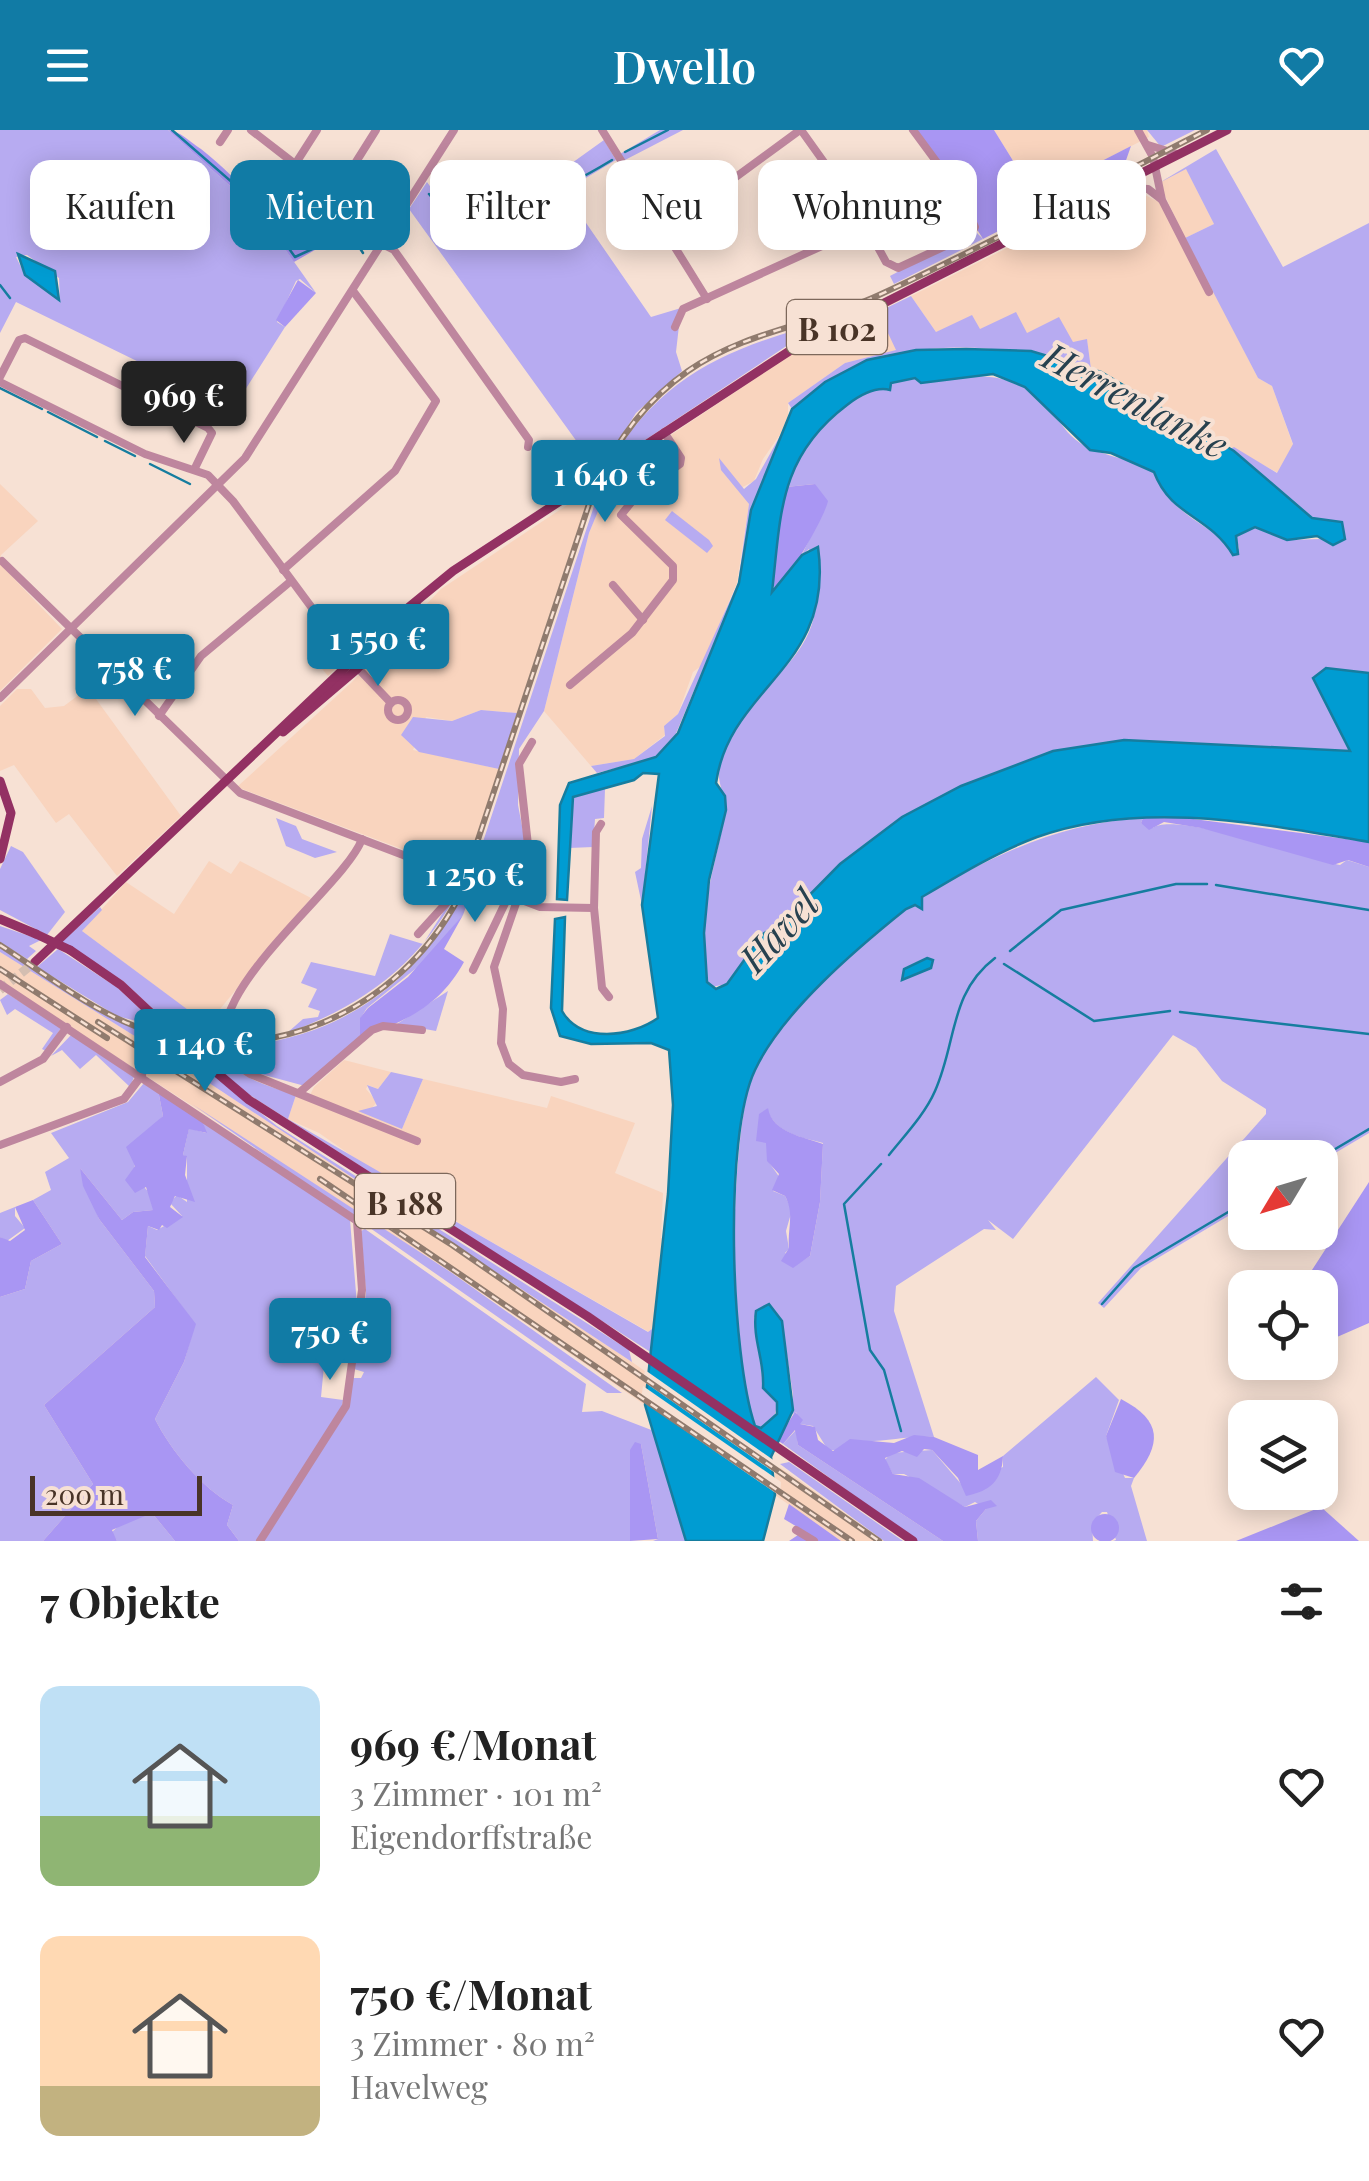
<!DOCTYPE html>
<html lang="de">
<meta charset="utf-8">
<style>
body{margin:0;font-family:"Playfair Display",serif;background:#f6f6f6;color:#222;height:100vh;display:flex;flex-direction:column;font-size:38px;white-space:nowrap}
*{box-sizing:border-box;margin:0}
p{font-size:32px;color:#767676}
.icon{flex:none;width:55px;height:55px;fill:none;stroke:currentColor;stroke-width:2;stroke-linecap:round;stroke-linejoin:round}
.map{position:relative;height:1411px;overflow:hidden}
.drawer{display:flex;flex-direction:column;background:#fff;flex:1}
.drawer>*{flex:none}
.banner{position:absolute;left:30px;top:30px;width:1310px;height:90px;display:flex;gap:20px}
.needle{width:65px;rotate:232deg}
.buttons{position:absolute;left:1228px;top:1010px;display:grid;gap:20px}
.buttons a{display:grid;place-items:center;width:110px;height:110px;border-radius:20px;background:#fff;box-shadow:0 5px 25px #0003;font-size:50px}
.scale{position:absolute;left:30px;bottom:25px;width:172px;box-sizing:border-box;padding-left:10px;border:5px solid #493427;border-top:0;font-size:28px;line-height:35px;white-space:nowrap;color:#493427;-webkit-text-stroke:8px #f7e1d4;paint-order:stroke}
.price{position:absolute;translate:-50% -85px;padding:0 22px;border-radius:10px;background:#117ba5;color:#fff;font-size:32px;line-height:65px;filter:drop-shadow(0 2px 5px #0008)}
.price::after{content:'';position:absolute;left:50%;top:60px;width:30px;height:22px;margin-left:-15px;background:inherit;clip-path:polygon(0 0,100% 0,50% 100%)}
.price.selected{background:#222;color:#fff}
ul{padding:0;list-style:none}
li{display:flex;align-items:center;gap:30px;height:250px;padding:0 40px}
li span{display:grid;place-items:center;flex:none;width:280px;height:200px;border-radius:20px;color:#555}
li>.icon{margin-inline-start:auto}
span .icon{width:120px;height:120px;fill:#fffc;stroke-width:1}
li b{font-size:42px}
h2{display:flex;justify-content:space-between;align-items:center;height:120px;padding:0 40px;font-size:42px}
.tag{padding:0 35px;border-radius:20px;background:#fff;box-shadow:0 5px 25px #0003;font-size:35px;line-height:90px}
.tag.selected{background:#117ba5;color:#fff}
header{display:flex;justify-content:space-between;align-items:center;height:130px;padding:0 40px;background:#117ba5;color:#fff;font-size:45px;font-weight:600}
.map>svg:first-child{display:block}
.built{fill:#f9d4be}
.green{fill:#b7abf1;fill-rule:evenodd}
.forest{fill:#a996f3}
.water{fill:#009cd2;stroke:#167d9f;stroke-width:2.5}
.pier{fill:#f7e1d4}
.lines{fill:none;stroke-linecap:round;stroke-linejoin:round}
.stream{stroke:#167d9f;stroke-width:2.5}
.major-tunnel{stroke:#d4beb1;stroke-width:9;stroke-dasharray:9 4.5;stroke-linecap:butt}
.minor{stroke:#be869e;stroke-width:8}
.major{stroke:#933163;stroke-width:9}
.rail-casing{stroke:#907b6e;stroke-width:6}
.rail{stroke:#f7e1d4;stroke-width:2.5;stroke-dasharray:8;stroke-linecap:butt}
.major-bridge{stroke:#933163;stroke-width:9}
.labels{text-anchor:middle;dominant-baseline:central;stroke-width:8;stroke-linejoin:round;paint-order:stroke}
.shield{fill:#f7e1d4;stroke:#7d685b;stroke-width:2.5}
.shield-label{font-size:32px;font-weight:bold;fill:#493427}
.water-label{font-size:38px;font-style:italic;fill:#27414f;stroke:#f7e1d4}
</style>
<header><svg class="icon" aria-label="menu" viewBox="0 0 24 24"><path d="M4 6h16M4 12h16M4 18h16"/></svg>Dwello<svg class="icon" aria-label="heart" viewBox="0 0 24 24"><path d="M12 20l-8-8c-3-5 5-10 8-4 3-6 11-1 8 4z"/></svg></header>
<div class="map">
<svg width="1369" height="1411" viewBox="0 0 1369 1411">
<rect width="100%" height="100%" fill="#f7e1d4"/>
<g class="built">
<path d="M994 0H1147L1149 7 1053 56 1020 42Z"/>
<path d="M1186 38 1214 94 1185 108 1159 53Z"/>
<path d="M1139 62 1161 73 1195 143 1208 150 1258 248 1272 256 1293 315 1278 343 1091 239 1087 210 1078 214 980 200 936 202 911 166 1009 117Z"/>
<path d="M878 182 897 220 845 233 788 273V293L763 329 754 351 741 358 719 328 749 374 737 453 701 536 693 542 678 584 664 596 665 605 634 629 591 636 544 581 589 403 614 343 798 220Z"/>
<path d="M0 354 38 391 1 425 0 434 62 499 0 561Z"/>
<path d="M591 359 517 583 481 580 452 591 426 587 413 620 499 639 466 743 237 657 352 552 441 459Z"/>
<path d="M332 514 344 530 328 546 313 528Z"/>
<path d="M88 558 181 686 117 746 69 684 56 693 14 635 0 641V576L17 559H31L45 578 64 576Z"/>
<path d="M209 731 231 744 240 731 311 768 207 895 82 801 126 752 174 784Z"/>
<path d="M0 822 194 943 632 1232 649 1244 645 1275 452 1143 0 852Z"/>
<path d="M344 930 391 942 378 959 368 955 366 959 377 972 371 979 402 999 423 949 547 978 551 966 635 993 615 1043 663 1063 661 1108 665 1109 656 1196 649 1202 408 1064 404 1056 375 1042 319 1003 288 989 296 965 308 969 314 957Z"/>
<path d="M774 1334 796 1348 884 1411H841L775 1365Z"/>
</g>
<g class="green">
<path d="M0 0H168L259 82 316 163 300 149 296 151 277 192 285 197 233 279 201 263 204 256 190 249 186 255 16 172 0 203ZM27 125 59 148 60 170 25 145 16 127Z"/>
<path d="M660 0H683L623 31 620 24Z"/>
<path d="M1147 0H1195L1161 17Z"/>
<path d="M604 10 616 30 564 61 651 187 681 178 676 222 682 241 636 283 600 340 576 352 593 334 409 79 427 52 448 81 490 78 543 64 551 48Z"/>
<path d="M1216 19 1283 137 1369 93V543L1326 538 1313 548 1351 621 1125 610 1053 621 961 656 902 687 840 734 784 791 763 804 727 854 711 857C686 823 719 723 725 684 729 662 710 655 724 618 755 539 842 532 809 419L802 425 818 390 815 354 786 357C803 301 858 255 915 248L921 253C967 244 1011 238 1046 274 1056 285 1064 301 1076 310 1099 328 1131 326 1155 343 1168 381 1207 396 1239 419L1236 406 1255 397 1287 410 1322 409 1338 392 1312 388 1230 319 1234 317 1277 343 1293 314 1272 256 1258 248 1185 108 1214 94 1186 39 1159 53Z"/>
<path d="M975 101 983 109 894 154 890 146Z"/>
<path d="M911 166 936 202 972 185 980 199 1016 182 1027 203 1059 187 1073 212 1087 209 1091 239C989 208 876 202 792 279L788 273 845 233 896 220 878 182Z"/>
<path d="M838 188 791 213 609 334C665 239 736 216 838 188Z"/>
<path d="M781 304 751 380 739 453 667 625 597 643 591 636 634 629 665 606 664 596 678 584 738 453 749 374 721 340 719 328 744 359 756 349Z"/>
<path d="M614 343 589 403 544 581 519 619 518 675 527 722H503L490 752 472 745 602 352Z"/>
<path d="M672 381 709 410 713 416 707 423 665 390Z"/>
<path d="M481 580 517 583 499 639 419 622 401 605 413 587 452 591Z"/>
<path d="M627 652 605 659 604 688 595 689 593 717 569 718 573 667Z"/>
<path d="M652 676 642 775 635 742 641 738 642 709Z"/>
<path d="M276 688 296 696 302 709 337 722 315 728 286 716Z"/>
<path d="M1143 688 1141 693 1153 698C1172 681 1309 727 1340 735L1347 730 1369 737V1003L1320 1032V1028H1245V1076L1141 1138 1104 1178 1098 1173 1266 984V979L1222 951 1196 918 1173 905 1013 1109 988 1090 996 1100 984 1099 896 1156 894 1181 934 1307C905 1305 880 1314 850 1310L836 1320H828L813 1296 800 1294 796 1282 791 1285 793 1265 782 1192 754 1187 762 1246 778 1272 773 1292 758 1298C724 1255 730 989 755 939 786 878 854 821 906 779L915 775 922 779V767C993 725 1060 693 1143 688ZM767 978C773 1003 804 1008 823 1013L820 1072 810 1126 799 1133 785 1123 789 1119 786 1101 792 1080 785 1066 773 1061 780 1048 768 1031Z"/>
<path d="M11 716 23 722 65 782 47 805 0 780V739Z"/>
<path d="M463 751C426 829 367 874 287 903L303 889 318 887 320 881 308 877 317 859 301 853 311 832 375 846 390 804 423 814Z"/>
<path d="M469 753 474 755 463 785 425 831 367 878 360 889V908L305 956 249 941 228 916C338 913 422 850 469 753Z"/>
<path d="M100 777 102 780 82 801 207 894 212 890 216 909 183 907 123 851 62 812Z"/>
<path d="M0 796 41 810 29 816 36 821 27 829 0 812Z"/>
<path d="M0 818 95 878 173 912 277 996 629 1220 632 1232 194 943 0 822Z"/>
<path d="M58 819 118 858 159 897 117 886 37 837Z"/>
<path d="M448 861 436 901 397 894Z"/>
<path d="M8 864 61 898 46 921 42 919 53 903 15 879 7 885 0 870Z"/>
<path d="M71 905 134 947 130 957 96 925 80 939 62 920 51 926Z"/>
<path d="M190 912 219 915C233 949 264 954 296 965L288 989 404 1056 408 1064 648 1202 656 1196 652 1223 242 960Z"/>
<path d="M391 942 423 949 402 999 358 981 377 976 367 955 378 959Z"/>
<path d="M144 953 158 960 163 986 141 1009 133 1043 153 1068V1080L133 1082 122 1090 80 1038 99 1089 154 1161 155 1177 44 1275 93 1354 43 1411H0V1167L25 1159 31 1131 62 1114 33 1070 51 1060 45 1042 69 1028 51 1003 128 972Z"/>
<path d="M192 974 452 1143 622 1263H607Z"/>
<path d="M202 990 350 1090 357 1175 347 1174 336 1216 326 1215 321 1267 343 1270 342 1276 348 1279 353 1248H361L364 1242 354 1239 366 1163 361 1101 365 1099 586 1254 582 1282 602 1281 654 1301 686 1411H653L658 1409 641 1314 631 1361 630 1411H239L227 1395 233 1375C202 1358 171 1321 155 1289L184 1232 195 1194 145 1126 148 1096 157 1100 182 1086 170 1073 177 1065 187 1072V1027L183 1025 189 998 206 1003Z"/>
<path d="M15 1077V1086L25 1098 7 1111 0 1107V1083Z"/>
<path d="M1096 1247 1119 1270 1106 1306 1125 1348H1134L1131 1356 1147 1411H1113L1116 1410 1107 1382H1102L1092 1393 1093 1411H978L976 1391 986 1379 975 1372 965 1377 904 1344H893L885 1330 891 1323 932 1320 962 1355 1003 1337V1326Z"/>
<path d="M796 1300 798 1315 943 1411H917L783 1314Z"/>
<path d="M789 1332 903 1411H884L780 1334Z"/>
<path d="M152 1383 175 1411H117L112 1402 122 1393Z"/>
</g>
<g class="forest">
<path d="M168 0C180 1 190 12 201 19 249 56 274 106 341 98V105L294 132 259 82Z"/>
<path d="M915 0H994L1020 42 1037 32 1053 56 1131 16 1124 36 983 109Z"/>
<path d="M298 150 316 163 285 197 276 190Z"/>
<path d="M815 354 828 371C824 389 788 449 774 464L773 423 786 357Z"/>
<path d="M1178 687 1369 712V737L1348 730 1333 735 1201 698 1164 692 1149 700 1141 693 1143 688Z"/>
<path d="M463 785 444 819 464 832C440 876 406 891 360 908V888L368 878 408 847Z"/>
<path d="M158 960 202 990 207 1003 189 999 183 1025 187 1026 185 1045 195 1072 175 1066 170 1077 183 1087 167 1098 162 1095 159 1100 148 1096 145 1127 196 1194 184 1232 155 1289C171 1321 202 1358 233 1375L227 1395 239 1411H175L152 1383 112 1400 117 1411H43L93 1354 44 1275 155 1177 154 1161 99 1089 83 1056 80 1038 122 1090 133 1082 153 1080 146 1057 135 1063 125 1050 135 1036 126 1017 163 986Z"/>
<path d="M768 978C772 1003 805 1007 823 1014L820 1072 810 1126 793 1138 781 1131 789 1118C787 1099 795 1084 785 1066L772 1060 779 1044 767 1031 766 1013 756 1011 759 984Z"/>
<path d="M1369 1052V1193L1321 1214 1320 1158 1301 1157Z"/>
<path d="M33 1070 62 1114 31 1131 25 1159 0 1167V1107L10 1111 25 1100 15 1077Z"/>
<path d="M1121 1269C1163 1291 1162 1314 1134 1348L1115 1342 1106 1306Z"/>
<path d="M795 1282 803 1290 800 1294 815 1297 818 1310 833 1321 850 1309 894 1313 914 1305 934 1307 978 1325V1340L1003 1326C1002 1351 990 1361 966 1366L958 1348 932 1320 924 1319 917 1327 902 1321 885 1328 893 1344 919 1348 965 1377 991 1370 997 1376 986 1379 976 1391 978 1411H943L798 1315 795 1300 783 1314 777 1310Z"/>
<path d="M635 1312 641 1314 658 1409 630 1411V1320Z"/>
<path d="M789 1374 841 1411H789L804 1401 784 1389Z"/>
<path d="M1321 1377 1359 1411H1236Z"/>
<circle cx="1105" cy="1398" r="14"/>
</g>
<g class="water">
<path d="M18 124 55 141 59 170 25 145Z"/>
<path d="M966 219 1031 221 1101 242 1234 321 1312 388 1342 392 1345 409 1333 415 1317 406 1287 410 1255 397 1236 406 1238 424 1233 425C1209 385 1171 387 1154 342L1111 323 1090 320 1025 257 993 244 921 253 915 248 891 253 890 260C875 256 860 265 847 275 778 327 781 385 772 462L802 425 818 417C835 539 730 555 716 653L725 666 726 680 709 750 704 803 707 852 716 859 727 854 763 804 784 791 840 734 902 687 961 656 1053 621 1124 610 1350 621 1313 548 1326 538 1369 543V712C1262 694 1143 669 1037 707 997 722 959 745 922 767V779L915 775 906 779C856 819 782 882 755 940 723 1007 731 1226 755 1296L761 1298 777 1284V1272L763 1258C765 1230 752 1210 756 1181L769 1174 782 1191 793 1280 771 1327 775 1365 763 1411H686L645 1275 668 1064 673 975 669 920 651 913 591 914 560 906 551 878 555 789 565 787 562 881C581 914 631 907 658 888L642 775 659 644 643 643 634 650 573 667 567 770 557 769 560 675 569 653 656 627 678 603 739 453 751 380 792 279 825 252 867 230 916 220Z"/>
<path d="M927 828 933 830 931 838 902 850 904 839Z"/>
</g>
<g class="pier">
<path d="M645 1240 779 1334 781 1347 643 1251Z"/>
<path d="M643 1256 781 1352 780 1366 641 1270Z"/>
</g>
<g class="lines">
<g class="stream">
<path d="M172 0 257 74 295 127 345 104 352 106 363 123"/>
<path d="M625 22 668 0"/>
<path d="M429 64 445 83C517 79 551 67 612 30"/>
<path d="M0 155 10 168"/>
<path d="M0 258 42 279"/>
<path d="M48 282 97 307"/>
<path d="M105 311 135 326"/>
<path d="M150 334 190 354"/>
<path d="M1216 755 1369 780"/>
<path d="M1010 821 1061 780 1176 754H1207"/>
<path d="M1004 834 1094 891 1170 881"/>
<path d="M1180 882 1369 904"/>
<path d="M889 1025C905 1005 925 984 935 961 957 912 949 863 995 828"/>
<path d="M1320 1028 1369 999"/>
<path d="M881 1034 844 1074 870 1220 884 1240 901 1301"/>
<path d="M1102 1174 1134 1138 1245 1072"/>
</g>
<path class="major-tunnel" d="M0 860 35 832"/>
<g class="minor">
<path d="M251 0 295 34"/>
<path d="M602 0 707 169"/>
<path d="M801 0 856 77 886 132 898 138 971 104 975 97 958 61 913 0"/>
<path d="M1138 0 1153 27 1162 70 1209 162"/>
<path d="M220 12 228 0"/>
<path d="M1148 15 1177 24"/>
<path d="M248 57 263 71 271 72 317 0"/>
<path d="M1119 57 1148 59 1161 69"/>
<path d="M309 97H315L376 0"/>
<path d="M315 97 352 99 394 120 529 310 528 317"/>
<path d="M665 99 800 0"/>
<path d="M675 197 683 179 866 96"/>
<path d="M0 247 19 210 25 208 208 298 212 303 195 338"/>
<path d="M0 252 145 324 208 345 233 371 352 532 391 573"/>
<path d="M2 431 240 663 540 777 594 778"/>
<path d="M283 440 395 341 436 271 353 161"/>
<path d="M613 455 643 490"/>
<path d="M570 555 632 503 673 450V436L621 385 638 364 680 334 681 328 664 302"/>
<path d="M0 568 245 328 454 0"/>
<circle cx="398" cy="580" r="10"/>
<path d="M159 586 201 526 291 451"/>
<path d="M532 612 519 634 530 733 494 837 503 879 501 913 509 934 523 945 561 952 575 949"/>
<path d="M601 694 596 702 594 778 602 858 609 867"/>
<path d="M362 709C343 762 158 893 250 944L417 1011"/>
<path d="M418 804 448 771 458 745"/>
<path d="M473 840 509 765"/>
<path d="M0 854 357 1091 362 1160 346 1276 260 1411"/>
<path d="M0 952 43 929 67 897"/>
<path d="M300 962 372 900 383 896 422 900"/>
<path d="M0 1015 124 969 142 945"/>
<path d="M796 1400 814 1411"/>
</g>
<g class="major">
<path d="M283 602 357 539 417 476"/>
<path d="M0 651 11 683 0 729"/>
<path d="M0 789 36 804"/>
<path d="M70 820 121 855 168 899"/>
<path d="M35 832 409 477 453 441 791 220 1227 0"/>
<path d="M183 914 249 970 587 1186 913 1411"/>
</g>
<g class="rail-casing">
<g id="rail">
<path d="M0 815C44 843 88 878 137 897 263 943 398 883 459 767L594 359C616 311 645 271 688 241 745 201 817 194 879 165 990 114 1098 55 1207 0"/>
<path d="M0 839 107 908"/>
<path d="M98 892 452 1115 879 1411"/>
<path d="M320 1049 852 1411"/>
</g>
</g>
<use href="#rail" class="rail"/>
<g class="major-bridge">
<path d="M36 804 70 820"/>
<path d="M168 899 183 914"/>
</g>
</g>
<g class="labels">
<g class="shield">
<rect x="787" y="170" width="100" height="54" rx="8"/>
<rect x="355" y="1044" width="100" height="54" rx="8"/>
</g>
<g class="shield-label">
<text x="837" y="197">B 102</text>
<text x="405" y="1071">B 188</text>
</g>
<g class="water-label">
<text transform="translate(1136 269) rotate(28)">Herrenlanke</text>
<text transform="translate(778 800) rotate(-47)">Havel</text>
</g>
</g>
</svg>
<div class="buttons">
<a><svg class="needle" viewBox="-14 -14 28 28"><path d="M0-13l5 13h-10z" fill="#e53935"/><path d="M0 13l5-13h-10z" fill="#767676"/></svg></a>
<a><svg class="icon" aria-label="locate" viewBox="0 0 24 24"><circle cx="12" cy="12" r="6"/><path d="M12 2v4M12 18v4M2 12h4M18 12h4"/></svg></a>
<a><svg class="icon" aria-label="layers" viewBox="0 0 24 24"><path d="M12 4l9 5-9 5-9-5zM3 14l9 5 9-5"/></svg></a>
</div>
<div class="scale">200 m</div>
<b class="price selected" style="left:184px;top:316px">969 €</b>
<b class="price" style="left:605px;top:395px">1 640 €</b>
<b class="price" style="left:378px;top:559px">1 550 €</b>
<b class="price" style="left:135px;top:589px">758 €</b>
<b class="price" style="left:475px;top:795px">1 250 €</b>
<b class="price" style="left:205px;top:964px">1 140 €</b>
<b class="price" style="left:330px;top:1253px">750 €</b>
<div class="banner">
<a class="tag">Kaufen</a>
<a class="tag selected">Mieten</a>
<a class="tag">Filter</a>
<a class="tag">Neu</a>
<a class="tag">Wohnung</a>
<a class="tag">Haus</a>
</div>
</div>
<section class="drawer">
<h2>7 Objekte<svg class="icon" aria-label="filters" viewBox="0 0 24 24"><path d="M4 7h16M4 17h16"/><circle cx="9" cy="7" r="2"/><circle cx="15" cy="17" r="2"/></svg></h2>
<ul>
<li><span style="background:linear-gradient(#bfe0f5 65%,#8fb573 0)"><svg class="icon" aria-label="home" viewBox="0 0 24 24"><path d="M3 11l9-7 9 7M6 9v11h12V9"/></svg></span><div><b>969 €/Monat</b><p>3 Zimmer · 101 m²</p><p>Eigendorffstraße</p></div><svg class="icon" aria-label="heart" viewBox="0 0 24 24"><path d="M12 20l-8-8c-3-5 5-10 8-4 3-6 11-1 8 4z"/></svg></li>
<li><span style="background:linear-gradient(#ffd9b3 75%,#c2b280 0)"><svg class="icon" aria-label="home" viewBox="0 0 24 24"><path d="M3 11l9-7 9 7M6 9v11h12V9"/></svg></span><div><b>750 €/Monat</b><p>3 Zimmer · 80 m²</p><p>Havelweg</p></div><svg class="icon" aria-label="heart" viewBox="0 0 24 24"><path d="M12 20l-8-8c-3-5 5-10 8-4 3-6 11-1 8 4z"/></svg></li>
</ul>
</section>
